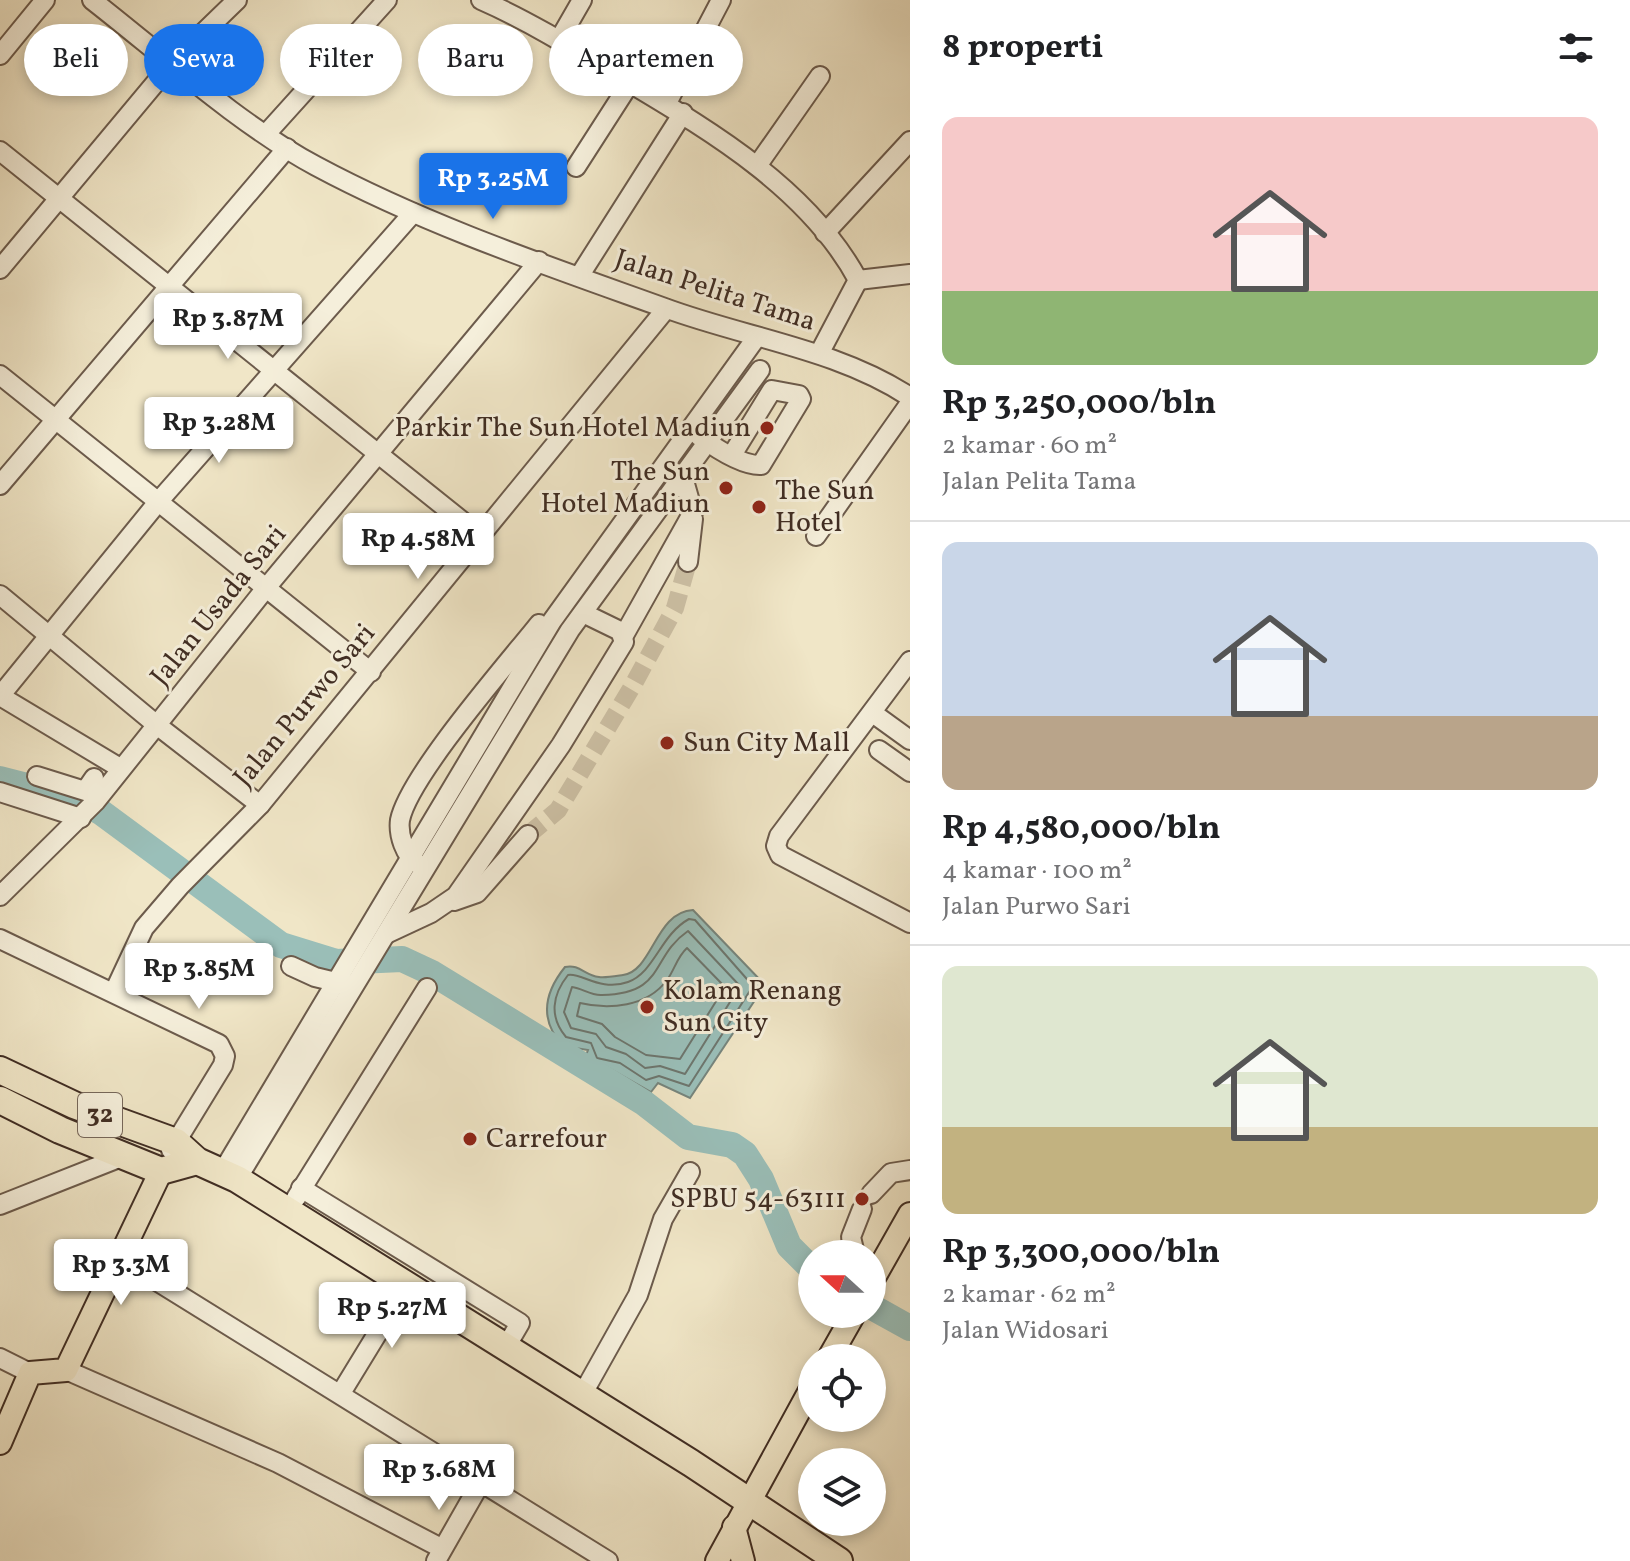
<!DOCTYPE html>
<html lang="id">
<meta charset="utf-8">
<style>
body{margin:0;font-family:Vollkorn,serif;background:#f6f6f6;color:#202124;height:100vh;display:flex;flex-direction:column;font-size:30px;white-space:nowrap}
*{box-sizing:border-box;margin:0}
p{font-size:26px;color:#757577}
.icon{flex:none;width:44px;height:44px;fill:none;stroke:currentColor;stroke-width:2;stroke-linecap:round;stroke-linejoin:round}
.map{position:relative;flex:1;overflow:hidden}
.sheet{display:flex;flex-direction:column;background:#fff;width:720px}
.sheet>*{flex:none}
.hud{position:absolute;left:24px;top:24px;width:760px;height:72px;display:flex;gap:16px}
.needle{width:52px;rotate:291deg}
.controls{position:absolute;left:798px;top:1240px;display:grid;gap:16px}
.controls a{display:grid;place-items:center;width:88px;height:88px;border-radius:50%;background:#fff;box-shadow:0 4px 12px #0003;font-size:40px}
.price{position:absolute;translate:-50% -68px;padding:0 18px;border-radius:8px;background:#fff;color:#222;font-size:26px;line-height:52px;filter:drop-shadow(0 2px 4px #0008)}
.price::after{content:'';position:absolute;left:50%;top:48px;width:24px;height:18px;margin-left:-12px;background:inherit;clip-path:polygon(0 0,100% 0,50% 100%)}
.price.selected{background:#1a73e8;color:#fff}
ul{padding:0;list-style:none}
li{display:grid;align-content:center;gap:16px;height:424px;padding:0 32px}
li+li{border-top:2px solid #e0e0e0}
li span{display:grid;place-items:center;height:248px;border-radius:16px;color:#555}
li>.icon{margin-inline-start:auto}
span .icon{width:144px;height:144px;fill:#fffc;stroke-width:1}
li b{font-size:34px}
h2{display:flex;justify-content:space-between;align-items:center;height:96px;padding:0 32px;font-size:34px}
.tag{padding:0 28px;border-radius:36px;background:#fff;box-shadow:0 4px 12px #0003;font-size:28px;line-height:72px}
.tag.selected{background:#1a73e8;color:#fff}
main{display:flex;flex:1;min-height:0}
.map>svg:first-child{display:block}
.water{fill:#9abfb9;stroke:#76857d;stroke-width:2}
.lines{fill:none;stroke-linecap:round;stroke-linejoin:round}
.shore{stroke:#6d766e;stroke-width:2}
.river{stroke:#9abfb9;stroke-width:26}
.minor-tunnel{stroke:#cdc1a6;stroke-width:18;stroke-dasharray:18 9;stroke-linecap:butt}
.minor-casing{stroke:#6c5b4c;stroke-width:22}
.major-casing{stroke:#402d23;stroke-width:26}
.highway-casing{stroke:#402d23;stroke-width:30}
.minor{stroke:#f5efdb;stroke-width:18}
.major{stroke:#f0e6c7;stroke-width:22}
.highway{stroke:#f0e6c7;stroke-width:26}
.poi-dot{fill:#8f2418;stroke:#f5efdb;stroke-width:3}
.labels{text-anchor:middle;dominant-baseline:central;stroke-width:6;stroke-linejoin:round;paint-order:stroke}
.shield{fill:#f5efdb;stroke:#76675a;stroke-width:2}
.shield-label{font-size:26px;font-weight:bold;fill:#402d23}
.street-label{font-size:28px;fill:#402d23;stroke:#f5efdb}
.poi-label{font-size:28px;fill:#402d23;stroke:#f5efdb;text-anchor:start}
</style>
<main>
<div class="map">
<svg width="910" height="1561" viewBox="0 0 910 1561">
<rect width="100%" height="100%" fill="#f0e6c7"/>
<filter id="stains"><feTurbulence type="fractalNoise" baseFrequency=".0025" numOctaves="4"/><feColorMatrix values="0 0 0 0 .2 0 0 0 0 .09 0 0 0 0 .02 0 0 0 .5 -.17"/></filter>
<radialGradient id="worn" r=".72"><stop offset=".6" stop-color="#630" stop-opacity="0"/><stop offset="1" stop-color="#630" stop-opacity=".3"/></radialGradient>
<path class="water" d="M693 910 765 985 690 1098 658 1083 651 1092 605 1066 599 1070 584 1060 588 1050 563 1046C539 1020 544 993 565 967 580 964 584 975 599 977 605 978 616 976 623 975 653 971 655 912 693 910Z"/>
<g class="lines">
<g class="shore">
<path d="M689 919 695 920 753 986 689 1086 659 1076 646 1080 620 1063 597 1058 591 1043 566 1037C549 1017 552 995 568 975 581 972 600 992 628 982 655 972 660 935 689 919Z"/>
<path d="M688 931 740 986 685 1074 660 1066 645 1068 626 1054 606 1047 596 1034 571 1028 564 1012 572 987C582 988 591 996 602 995 666 994 650 957 688 931Z"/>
<path d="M687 948 725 987 680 1059 646 1055 615 1037 602 1024 577 1016 580 1003C609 1010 647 1007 667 980 675 969 677 957 687 948Z"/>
</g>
<g class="river">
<path d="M0 779 78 799 102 813 281 945 336 962 402 959 432 973 644 1103 688 1137 732 1145 745 1154 761 1179 789 1246 812 1269"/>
<path d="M872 1307 910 1328"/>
</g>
<path class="minor-tunnel" d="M528 835 558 810 632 687 675 608 688 562"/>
<g class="minor-casing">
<g id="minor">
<path d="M92 0C160 53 241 126 316 166 426 225 548 266 665 308 746 338 837 349 910 397"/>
<path d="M481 0C529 21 574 49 620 77 707 129 808 187 858 280L819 354"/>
<path d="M559 40 582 0"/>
<path d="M0 55 45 0"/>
<path d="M667 103 721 0"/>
<path d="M266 134 387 0"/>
<path d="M0 151 482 537"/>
<path d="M757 166 820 76"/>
<path d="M576 167 630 83"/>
<path d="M825 233 910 141"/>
<path d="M0 269 172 63 237 0"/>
<path d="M580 275 683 113"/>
<path d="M858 280 910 274"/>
<path d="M0 375 371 672"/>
<path d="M699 436C714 447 742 466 761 465L801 399 799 395 772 390 732 455"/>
<path d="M0 485 287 148"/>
<path d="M816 536 910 403"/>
<path d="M688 562 693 519"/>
<path d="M0 595 158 726 260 805"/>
<path d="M623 637 693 512 683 477 677 473"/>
<path d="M910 661 779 836 776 846 780 855 910 923"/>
<path d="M874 714 910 740"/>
<path d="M879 750 910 772"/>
<path d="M120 768 0 696 158 502 413 213"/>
<path d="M37 776 85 791 94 778"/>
<path d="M0 792 81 818"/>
<path d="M417 863C405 856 398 835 400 820 409 776 507 664 539 624"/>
<path d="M0 896 96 801 266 588 539 261"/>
<path d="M454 901 477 893 528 835"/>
<path d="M386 934 431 913 456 896 561 745 624 642 620 631 583 613"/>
<path d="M0 939 219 1044 225 1056 223 1065 171 1150"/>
<path d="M291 966 315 977 348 985"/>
<path d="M114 992 144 928 180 886 260 805 666 309"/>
<path d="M223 1171 552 621 756 338"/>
<path d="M237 1179 570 630 760 370"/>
<path d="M301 1188 520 1323 506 1347"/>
<path d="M871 1194 891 1173 910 1170"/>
<path d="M296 1198 427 988"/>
<path d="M0 1205 124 1156"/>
<path d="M855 1254 851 1237 862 1209"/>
<path d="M118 1257 608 1561"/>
<path d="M0 1358 30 1373"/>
<path d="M66 1370 278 1463 441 1548"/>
<path d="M341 1393 407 1285"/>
<path d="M582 1395 638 1295 663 1219 690 1172"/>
<path d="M436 1561 481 1482"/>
</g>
</g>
<g class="major-casing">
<g id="major">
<path d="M872 1281 910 1214"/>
<path d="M829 1358 854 1314"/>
<path d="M0 1443 30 1373 66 1370 161 1171"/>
<path d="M734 1527 743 1561"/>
<path d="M717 1561 812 1387"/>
</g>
</g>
<g class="highway-casing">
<g id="highway">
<path d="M0 1070 74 1105 176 1142 197 1161 237 1179 691 1463 839 1561"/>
<path d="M0 1100 60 1130 161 1171 197 1161"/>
</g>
</g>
<use href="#minor" class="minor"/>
<use href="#major" class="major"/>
<use href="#highway" class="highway"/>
</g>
<g class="poi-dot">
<circle cx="767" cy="428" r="8"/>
<circle cx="726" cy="488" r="8"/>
<circle cx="759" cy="507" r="8"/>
<circle cx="667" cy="743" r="8"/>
<circle cx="647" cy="1007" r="8"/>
<circle cx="470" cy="1139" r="8"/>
<circle cx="862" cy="1199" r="8"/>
</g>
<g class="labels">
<rect class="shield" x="78" y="1093" width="44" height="44" rx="6"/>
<g class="shield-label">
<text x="100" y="1115">32</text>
</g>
<g class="street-label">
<text transform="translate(715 291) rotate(18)">Jalan Pelita Tama</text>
<text transform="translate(219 606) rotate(-51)">Jalan Usada Sari</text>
<text transform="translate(305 706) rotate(-50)">Jalan Purwo Sari</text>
</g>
<g class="poi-label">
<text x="751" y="428" text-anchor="end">Parkir The Sun Hotel Madiun</text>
<text x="710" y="472" text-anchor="end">The Sun<tspan x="710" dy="32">Hotel Madiun</tspan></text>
<text x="775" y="491">The Sun<tspan x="775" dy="32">Hotel</tspan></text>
<text x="683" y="743">Sun City Mall</text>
<text x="663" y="991">Kolam Renang<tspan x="663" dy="32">Sun City</tspan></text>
<text x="486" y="1139">Carrefour</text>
<text x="846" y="1199" text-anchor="end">SPBU 54-63111</text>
</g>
</g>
<rect width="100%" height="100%" filter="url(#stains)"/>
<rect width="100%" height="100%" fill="url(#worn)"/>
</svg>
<div class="controls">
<a><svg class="needle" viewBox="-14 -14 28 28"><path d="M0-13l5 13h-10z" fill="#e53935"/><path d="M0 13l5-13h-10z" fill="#757577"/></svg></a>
<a><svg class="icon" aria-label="locate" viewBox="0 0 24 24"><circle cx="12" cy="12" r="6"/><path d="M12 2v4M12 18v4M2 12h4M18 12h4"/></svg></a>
<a><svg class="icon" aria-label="layers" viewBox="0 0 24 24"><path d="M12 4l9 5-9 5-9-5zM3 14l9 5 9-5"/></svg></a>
</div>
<b class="price selected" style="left:493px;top:221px">Rp 3.25M</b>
<b class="price" style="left:228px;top:361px">Rp 3.87M</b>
<b class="price" style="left:219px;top:465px">Rp 3.28M</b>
<b class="price" style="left:418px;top:581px">Rp 4.58M</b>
<b class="price" style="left:199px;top:1011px">Rp 3.85M</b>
<b class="price" style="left:121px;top:1307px">Rp 3.3M</b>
<b class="price" style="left:392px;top:1350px">Rp 5.27M</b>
<b class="price" style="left:439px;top:1512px">Rp 3.68M</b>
<div class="hud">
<a class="tag">Beli</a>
<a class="tag selected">Sewa</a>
<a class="tag">Filter</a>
<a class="tag">Baru</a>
<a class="tag">Apartemen</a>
</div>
</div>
<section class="sheet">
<h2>8 properti<svg class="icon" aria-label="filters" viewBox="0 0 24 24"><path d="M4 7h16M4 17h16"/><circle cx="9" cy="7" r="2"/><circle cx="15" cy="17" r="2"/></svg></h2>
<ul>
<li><span style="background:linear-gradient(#f6c9c9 70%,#8fb573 0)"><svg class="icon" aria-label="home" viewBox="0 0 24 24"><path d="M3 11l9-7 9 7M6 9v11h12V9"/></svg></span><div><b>Rp 3,250,000/bln</b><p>2 kamar · 60 m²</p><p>Jalan Pelita Tama</p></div></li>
<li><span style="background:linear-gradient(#c9d6e8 70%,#b9a48a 0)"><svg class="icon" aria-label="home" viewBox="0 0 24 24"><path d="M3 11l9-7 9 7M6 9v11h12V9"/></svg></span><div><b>Rp 4,580,000/bln</b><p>4 kamar · 100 m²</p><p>Jalan Purwo Sari</p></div></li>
<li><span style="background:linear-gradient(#dfe7d0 65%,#c2b280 0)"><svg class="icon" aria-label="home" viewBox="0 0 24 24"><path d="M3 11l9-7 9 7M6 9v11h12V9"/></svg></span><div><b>Rp 3,300,000/bln</b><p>2 kamar · 62 m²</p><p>Jalan Widosari</p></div></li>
</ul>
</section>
</main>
